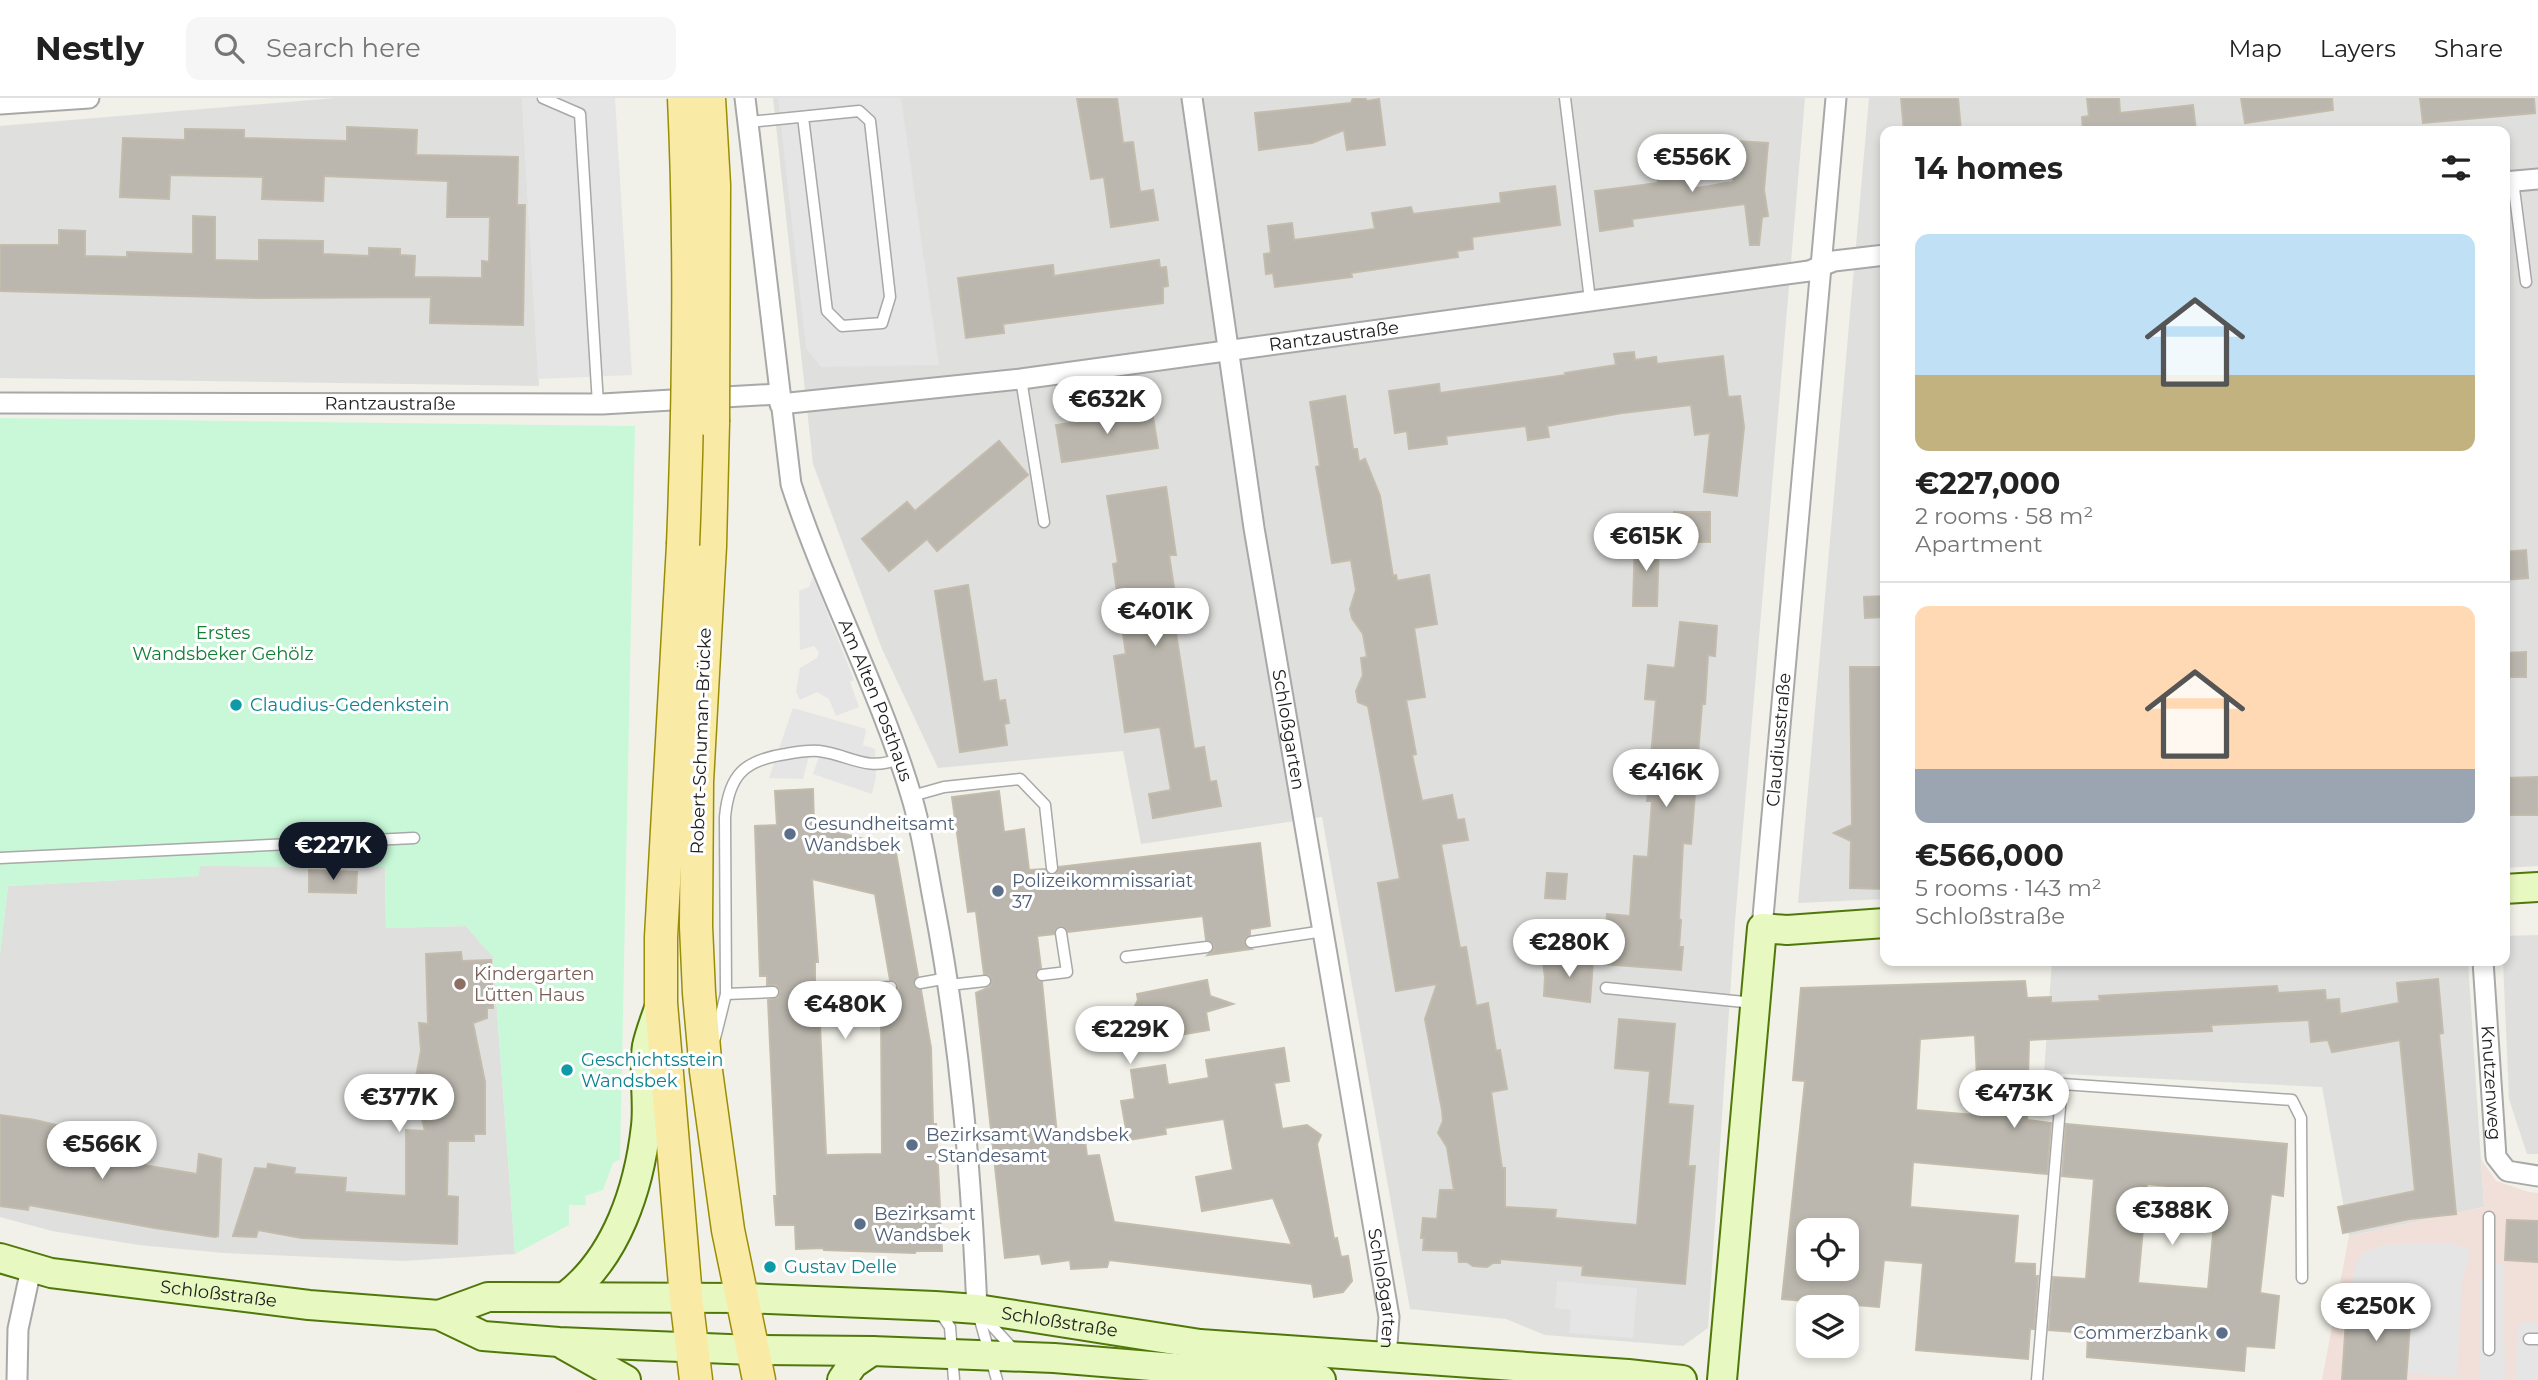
<!DOCTYPE html>
<meta charset="utf-8">
<style>
body{margin:0;font-family:Montserrat,sans-serif;background:#f6f6f6;color:#222;height:100vh;display:flex;flex-direction:column;font-size:26px;white-space:nowrap}
*{box-sizing:border-box;margin:0}
p{font-size:23px;color:#767676}
.icon{flex:none;width:38px;height:38px;fill:none;stroke:currentColor;stroke-width:2;stroke-linecap:round;stroke-linejoin:round}
.map{position:relative;flex:1;overflow:hidden}
.drawer{position:absolute;left:1880px;top:28px;width:630px;height:840px;display:flex;flex-direction:column;background:#fff;border-radius:14px;box-shadow:0 4px 10px #0003}
.drawer>*{flex:none}
.fabs{position:absolute;left:1796px;top:1120px;display:grid;gap:14px}
.fabs a{display:grid;place-items:center;width:63px;height:63px;border-radius:14px;background:#fff;box-shadow:0 4px 10px #0003;font-size:35px}
.price{position:absolute;translate:-50% -60px;padding:0 16px;border-radius:24px;background:#fff;color:#222;font-size:23px;line-height:46px;filter:drop-shadow(0 2px 4px #0008)}
.price::after{content:'';position:absolute;left:50%;top:42px;width:21px;height:16px;margin-left:-10px;background:inherit;clip-path:polygon(0 0,100% 0,50% 100%)}
.price.selected{background:#111827;color:#fff}
ul{padding:0;list-style:none}
li{display:grid;align-content:center;gap:14px;height:371px;padding:0 35px}
li+li{border-top:2px solid #e0e0e0}
li span{display:grid;place-items:center;height:217px;border-radius:14px;color:#555}
li>.icon{margin-inline-start:auto}
span .icon{width:126px;height:126px;fill:#fffc;stroke-width:1}
li b{font-size:30px}
h2{display:flex;justify-content:space-between;align-items:center;height:84px;padding:0 35px;font-size:30px}
header{display:flex;align-items:center;gap:42px;box-sizing:border-box;height:98px;padding:0 35px;background:#fff;border-bottom:2px solid #e0e0e0}
header strong{font-size:33px}
nav{display:flex;gap:38px;margin-inline-start:auto;font-size:24px}
.search{width:490px;height:63px;background:#f6f6f6;display:flex;align-items:center;gap:18px;box-sizing:border-box;padding:0 24px;border-radius:14px;color:#767676;font-size:26px}
.map>svg:first-child{display:block}
.residential{fill:#dfdfde}
.commercial{fill:#f1e0d9}
.park{fill:#c8f8d8}
.parking{fill:#e5e5e5}
.building{fill:#bbb7ae;stroke:#c3bbab;stroke-width:2;fill-rule:evenodd}
.lines{fill:none;stroke-linecap:round;stroke-linejoin:round}
.lane-casing{stroke:#a8a8a8;stroke-width:13}
.street-casing{stroke:#a8a8a8;stroke-width:23}
.secondary-casing{stroke:#507809;stroke-width:32}
.primary-casing{stroke:#9a8e05;stroke-width:35}
.lane{stroke:#fff;stroke-width:10}
.street{stroke:#fff;stroke-width:19}
.secondary{stroke:#e7f8c0;stroke-width:28}
.primary{stroke:#f9eaa6;stroke-width:32}
.primary-bridge-casing{stroke:#9a8e05;stroke-width:35;stroke-linecap:butt}
.primary-bridge{stroke:#f9eaa6;stroke-width:32}
.culture-dot{fill:#0f9aa8;stroke:#fff;stroke-width:2.5}
.service-dot{fill:#5c6f8a;stroke:#fff;stroke-width:2.5}
.education-dot{fill:#8d6e63;stroke:#fff;stroke-width:2.5}
.labels{text-anchor:middle;dominant-baseline:central;stroke-width:6;stroke-linejoin:round;paint-order:stroke}
.street-label{font-size:18px;fill:#212121;stroke:#fff}
.park-label{font-size:18px;fill:#107f35;stroke:#fff}
.culture-label{font-size:18px;fill:#0d838f;stroke:#fff;text-anchor:start}
.service-label{font-size:18px;fill:#4e5e75;stroke:#fff;text-anchor:start}
.education-label{font-size:18px;fill:#785e54;stroke:#fff;text-anchor:start}
</style>
<header>
<strong>Nestly</strong>
<div class="search"><svg class="icon" aria-label="search" viewBox="0 0 24 24"><circle cx="10" cy="10" r="6"/><path d="M15 15l6 6"/></svg>Search here</div>
<nav><a>Map</a><a>Layers</a><a>Share</a></nav>
</header>
<div class="map">
<svg width="2538" height="1282" viewBox="0 0 2538 1282">
<rect width="100%" height="100%" fill="#f1f1e9"/>
<g class="residential">
<path d="M335 0H522L539 288 0 280V28Z"/>
<path d="M773 0H1805L1735 823 1708 1230 1683 1248 1545 1237 1506 1221 1410 1211 1322 719 1141 746 1123 653 938 670 882 551 813 366Z"/>
<path d="M1869 0H2538V768L2504 770V33H1885V801L1798 805Z"/>
<path d="M199 768 385 769 386 830 466 828 493 859 515 1156 403 1163 224 1155 139 1147 52 1133 0 1119V855L8 788 199 778Z"/>
<path d="M2538 837V1056H2527L2509 1001 2503 863 2504 838Z"/>
<path d="M2052 863H2468L2484 1109 2349 1138 2322 989 2044 975Z"/>
</g>
<path class="commercial" d="M2481 1061 2496 1083 2529 1094 2538 1095V1282H2322L2349 1138 2484 1109Z"/>
<path class="park" d="M0 320 635 328 620 1061 613 1065 603 1092 585 1098 586 1107H569V1127L515 1156 493 859 466 828 386 830 385 769 200 768 199 778 8 788 0 855Z"/>
<g class="parking">
<path d="M522 0H615L632 277 538 281Z"/>
<path d="M778 0H901L939 267 821 269 806 250Z"/>
<path d="M813 479 854 582 850 584 859 609 836 618 829 601 817 594 800 602 796 594 800 570 817 560 819 554 814 548 800 552 799 493 809 489Z"/>
<path d="M793 610 866 631 863 647 875 651 876 679 872 696 813 676 819 659 809 658 803 681 769 680Z"/>
<path d="M2417 1145 2451 1146 2470 1151 2462 1187 2457 1279 2408 1275 2411 1209 2351 1205 2353 1177 2356 1164 2364 1154 2380 1148Z"/>
<path d="M2493 1165H2503L2505 1282H2480L2479 1183H2493Z"/>
<path d="M1557 1183 1637 1190 1633 1240 1569 1235 1571 1212 1555 1210Z"/>
<path d="M2519 1224 2538 1225V1282H2515Z"/>
</g>
<g class="building">
<path d="M1077 0H1117L1123 45 1133 44 1140 94 1153 92 1158 122 1111 129 1104 79 1091 81Z"/>
<path d="M1353 0H1365L1367 3 1379 1 1385 47 1347 52 1344 32 1312 45 1259 52 1255 15 1351 5Z"/>
<path d="M1901 0H1958L1961 33H1904Z"/>
<path d="M2087 0H2119L2120 15 2193 7 2196 33H2083L2082 19 2089 18Z"/>
<path d="M2241 0H2332L2333 12 2245 25Z"/>
<path d="M2420 0H2534L2535 15 2423 25Z"/>
<path d="M347 29 417 32 416 57 518 59 517 107H525L523 227 430 225 431 199 258 200 0 193V147H59V132L85 133V158L127 159V154L193 156V118L215 119V162L259 163V142L323 143V156L369 158V150L400 151V157L415 158 414 179 482 180V163L489 164 490 119H447L448 83 324 78 323 103 262 101 263 79 170 77 169 101 120 99 123 40 185 42V31L244 32V40L347 43Z"/>
<path d="M1736 43 1768 45 1764 92 1768 118 1762 119 1759 147H1750L1745 106 1632 121 1633 128 1600 133 1595 93 1658 85 1657 78 1689 74 1691 91 1733 84Z"/>
<path d="M1555 88 1560 127 1472 139 1473 151 1457 153 1458 159 1351 175 1352 179 1275 189 1273 175 1266 176 1264 156 1271 155 1268 128 1292 125 1294 142 1375 131 1372 115 1411 109 1413 116 1501 105 1500 95Z"/>
<path d="M1159 162 1160 170 1166 169 1168 188 1163 189V205L1003 226 1004 235 966 240 958 180 1053 167 1054 178Z"/>
<path d="M1634 254 1635 262 1656 259 1657 266 1723 258 1728 299 1740 298 1744 329 1737 398 1704 394 1710 335 1695 337 1691 307 1622 315 1547 328 1549 339 1528 342 1526 328 1446 338 1447 346 1409 351 1407 333 1395 335 1389 293 1439 286 1440 295 1566 277 1565 275 1616 267 1614 256Z"/>
<path d="M1345 298 1353 351H1357L1359 364 1365 361 1380 398 1393 478 1396 477 1397 483 1429 477 1437 526 1414 530 1425 599 1406 602 1416 656 1412 657 1422 703 1452 697 1457 722 1464 721 1468 742 1441 746 1460 850 1466 849 1476 908 1488 905 1496 953 1500 952 1507 991 1491 994 1502 1070H1505V1109L1556 1112 1555 1120 1637 1127 1650 973 1615 970 1619 921 1675 926 1668 1006 1693 1008 1688 1068H1695L1685 1186 1582 1177 1583 1168 1500 1161V1165H1493L1487 1169 1473 1168 1467 1164H1459L1458 1153 1423 1152 1424 1140H1421L1423 1120 1437 1121 1440 1092H1454L1447 1049 1438 1035 1443 1023 1442 1012 1425 921 1437 886 1396 893 1378 785 1400 781 1368 608 1358 604 1356 593 1363 577 1361 560 1367 559 1363 536 1352 520 1350 511 1356 492 1351 462 1332 465 1316 369 1320 368 1310 304Z"/>
<path d="M1152 313 1158 350 1062 364 1056 327Z"/>
<path d="M999 343 1028 377 937 453 927 441 889 473 862 441 907 404 915 413Z"/>
<path d="M1166 389 1176 457H1169L1179 522H1174L1194 651 1204 649 1210 684 1216 683 1221 708 1153 720 1149 696 1171 692 1160 629 1125 634 1114 558 1126 556 1113 466 1118 465 1107 398Z"/>
<rect x="1674" y="414" width="36" height="30"/>
<path d="M1635 442H1659L1657 508H1633Z"/>
<path d="M2526 452 2528 480 2504 482V454Z"/>
<path d="M968 487 983 584 996 582 999 603 1005 602 1009 625 1004 626 1007 647 960 654 935 493Z"/>
<path d="M1885 498V519L1865 520 1864 499Z"/>
<path d="M1680 524 1717 528 1715 558 1708 557 1705 606H1702L1691 746 1683 745 1679 821 1681 822 1679 849H1683L1681 872 1603 866 1607 816 1630 818 1634 758 1648 759 1652 703H1647L1656 602 1645 601 1648 567 1675 570Z"/>
<path d="M2526 554V579H2504V555Z"/>
<path d="M1850 569H1885V791L1850 790 1851 743 1834 735 1852 727Z"/>
<path d="M2538 679V717H2508L2507 680Z"/>
<path d="M813 691 814 728 895 749 918 878 913 886 915 890 921 892 931 950 933 1026H936L942 1153H916L915 1155 824 1152V1150L796 1151 795 1127H776L774 1098H777L768 902 778 900 780 893 776 887H767V878H760L755 728 777 727 775 693ZM812 781 875 796 890 882 895 883 898 888 897 893 892 896 894 908 881 909 882 1056 826 1057 819 907H816L815 900H802L798 894 802 886 815 885V864H818Z"/>
<path d="M999 693 1004 734 1024 731 1029 772 1045 771 1050 777 1057 776 1059 769 1260 745 1270 828 1250 831V837L1246 839 1244 844 1246 849 1251 851 1208 857 1214 852V847L1206 842 1203 818 1068 834 1066 830 1061 828 1056 830 1054 836 1037 838 1041 870 1035 877 1037 882 1042 884 1057 1037 1084 1034 1087 1058 1099 1057 1114 1124 1292 1147 1273 1100 1202 1113 1196 1079 1233 1072 1224 1021 1165 1030 1166 1036 1128 1042 1121 1003 1135 1001 1131 972 1165 967 1168 987 1209 980 1206 962 1284 950 1289 983 1274 985 1282 1031 1307 1027 1321 1037 1317 1046 1334 1141 1337 1140 1341 1159 1348 1158 1352 1183 1343 1194 1314 1199 1312 1186 1109 1162 1107 1169 1071 1171 1070 1162 1042 1166 1040 1156 1005 1160 976 895 990 889 992 882 989 877 984 876 976 813 968 814 952 699Z"/>
<path d="M309 772 357 774 356 795 309 794Z"/>
<path d="M1547 775 1567 776 1565 801 1545 800Z"/>
<path d="M461 854 462 863 491 862 493 910H487V920L473 925 485 984V1036H474V1043H448L447 1098 458 1099 457 1146 302 1140 258 1132 256 1139 233 1138 255 1070 267 1071 268 1066 295 1070 294 1076 346 1080 345 1094 406 1098V1032L425 1033 414 989 421 953 419 925 428 926 426 856Z"/>
<path d="M1567 860 1593 863 1590 904 1544 898 1545 879 1543 865Z"/>
<path d="M2438 881 2443 935 2439 936 2456 1116 2409 1121 2343 1135 2338 1109 2415 1093 2400 942 2332 954 2328 942 2311 944 2309 922 2211 927 2212 933 2029 942 2027 1022 2051 1025 2047 1076 1913 1064 1910 1109 2018 1118 2014 1165 2035 1166V1178H2038L2034 1231H2030L2028 1261 1916 1252 1923 1165 1884 1162 1879 1209 1782 1201 1805 983 1793 982 1801 890 2025 883 2027 900 2051 899V905L2100 903 2099 898 2277 888 2278 895 2325 892 2326 902 2339 901 2340 916 2399 905 2397 885ZM1975 937 1977 980 1975 1017 1916 1012 1920 941ZM1808 1132H1846V1171H1808Z"/>
<path d="M1207 882 1210 898 1233 906 1206 914 1209 932 1145 943 1143 934 1132 922 1131 916 1138 902 1137 896Z"/>
<path d="M0 1017 35 1022 94 1036 93 1045 110 1049 107 1061 197 1076 199 1056 221 1061 218 1138 215 1139 155 1130 29 1107 28 1112 0 1108Z"/>
<path d="M2066 1026 2287 1046 2283 1098 2271 1096 2260 1195 2279 1198 2274 1250 2246 1248 2244 1273 2087 1259 2088 1235 2049 1232 2053 1179 2086 1181 2094 1081 2062 1078ZM2147 1086 2217 1093 2208 1191 2138 1185Z"/>
<path d="M2507 1122 2538 1123V1164L2505 1162Z"/>
<path d="M2347 1207 2411 1211 2406 1282H2342Z"/>
</g>
<g class="lines">
<g class="lane-casing">
<g id="lane">
<path d="M543 0 580 16 598 306"/>
<path d="M1565 0 1590 202"/>
<path d="M749 24 859 13 870 23 890 199 882 225 842 228 827 213 803 19"/>
<path d="M2513 83 2526 184"/>
<path d="M1021 281 1044 424"/>
<path d="M912 698 944 689 1020 681 1045 707 1052 770"/>
<path d="M0 760 414 740"/>
<path d="M1251 844 1324 833"/>
<path d="M1126 859 1207 849"/>
<path d="M1042 877 1067 874 1061 835"/>
<path d="M920 885 948 880"/>
<path d="M949 887 985 883"/>
<path d="M1606 890 1754 905"/>
<path d="M805 893 891 889"/>
<path d="M726 896 773 894"/>
<path d="M715 940 726 896 725 719C729 676 745 662 786 656 797 654 808 652 819 653 851 657 865 674 899 661"/>
<path d="M2489 1119V1252"/>
<path d="M939 1213 950 1229 954 1282"/>
<path d="M978 1215 997 1282"/>
<path d="M984 1219 1014 1252"/>
<path d="M2529 1241H2538"/>
<path d="M2037 1282 2062 986 2292 1002 2301 1020 2302 1180"/>
</g>
</g>
<g class="street-casing">
<g id="street">
<path id="s1" d="M745 0 791 386C825 491 879 590 911 697 922 732 927 770 934 806 960 942 971 1073 977 1211"/>
<path id="s2" d="M1192 0 1254 430 1389 1219 1386 1260"/>
<path d="M0 6 89 0"/>
<path d="M2504 84 2538 81"/>
<path id="s3" d="M0 305 602 306 778 296"/>
<path id="s4" d="M780 306 1021 281 1809 173 1834 163 1885 157"/>
<path id="s5" d="M1762 830 1836 0"/>
<path id="s6" d="M2483 863 2496 1059 2507 1073 2538 1078"/>
<path d="M17 1282 18 1231 31 1171"/>
</g>
</g>
<g class="secondary-casing">
<g id="secondary">
<path d="M2504 791 2538 789"/>
<path id="s7" d="M0 1160 51 1175 309 1207 439 1217 483 1238 559 1244 753 1252 872 1253 1054 1260 1321 1282"/>
<path d="M566 1198C617 1159 639 1090 646 1028 649 1002 643 974 647 948 650 934 656 920 660 907"/>
<path id="s8" d="M439 1217 488 1199 743 1200 935 1208 977 1211 1200 1246 1628 1276 1682 1282"/>
<path d="M564 1247 626 1282"/>
<path d="M842 1282 853 1266 872 1253"/>
<path d="M1722 1282 1762 830 1787 832 1885 825"/>
</g>
</g>
<g class="primary-casing">
<g id="primary">
<path d="M713 324 710 448 697 684 696 828 699 895 706 973 728 1132 759 1282"/>
<path d="M683 447 661 839V905L686 1199 696 1282"/>
</g>
</g>
<use href="#lane" class="lane"/>
<use href="#street" class="street"/>
<use href="#secondary" class="secondary"/>
<use href="#primary" class="primary"/>
<g class="primary-bridge-casing">
<g id="primary-bridge">
<path d="M709 0 714 87 713 324"/>
<path d="M683 447C689 298 691 149 684 0"/>
</g>
</g>
<use href="#primary-bridge" class="primary-bridge"/>
</g>
<g class="culture-dot">
<circle cx="236" cy="607" r="7"/>
<circle cx="567" cy="972" r="7"/>
<circle cx="770" cy="1169" r="7"/>
</g>
<g class="service-dot">
<circle cx="790" cy="736" r="7"/>
<circle cx="998" cy="793" r="7"/>
<circle cx="912" cy="1047" r="7"/>
<circle cx="860" cy="1126" r="7"/>
<circle cx="2222" cy="1235" r="7"/>
</g>
<circle class="education-dot" cx="460" cy="886" r="7"/>
<g class="labels">
<g class="street-label">
<text stroke="none"><textPath href="#s4" startOffset="558">Rantzaustraße</textPath></text>
<text stroke="none"><textPath href="#s3" startOffset="390">Rantzaustraße</textPath></text>
<text stroke="none"><textPath href="#s1" startOffset="621">Am Alten Posthaus</textPath></text>
<text stroke="none"><textPath href="#s2" startOffset="639">Schloßgarten</textPath></text>
<text stroke="none"><textPath href="#s5" startOffset="189">Claudiusstraße</textPath></text>
<text transform="translate(701 643) rotate(-88)">Robert-Schuman-Brücke</text>
<text stroke="none"><textPath href="#s6" startOffset="122">Knutzenweg</textPath></text>
<text stroke="none"><textPath href="#s2" startOffset="1206">Schloßgarten</textPath></text>
<text stroke="none"><textPath href="#s7" startOffset="222">Schloßstraße</textPath></text>
<text stroke="none"><textPath href="#s8" startOffset="625">Schloßstraße</textPath></text>
</g>
<g class="park-label">
<text x="223" y="535">Erstes<tspan x="223" dy="21">Wandsbeker Gehölz</tspan></text>
</g>
<g class="culture-label">
<text x="250" y="607">Claudius-Gedenkstein</text>
<text x="581" y="962">Geschichtsstein<tspan x="581" dy="21">Wandsbek</tspan></text>
<text x="784" y="1169">Gustav Delle</text>
</g>
<g class="service-label">
<text x="804" y="726">Gesundheitsamt<tspan x="804" dy="21">Wandsbek</tspan></text>
<text x="1012" y="783">Polizeikommissariat<tspan x="1012" dy="21">37</tspan></text>
<text x="926" y="1037">Bezirksamt Wandsbek<tspan x="926" dy="21">- Standesamt</tspan></text>
<text x="874" y="1116">Bezirksamt<tspan x="874" dy="21">Wandsbek</tspan></text>
<text x="2208" y="1235" text-anchor="end">Commerzbank</text>
</g>
<g class="education-label">
<text x="474" y="876">Kindergarten<tspan x="474" dy="21">Lütten Haus</tspan></text>
</g>
</g>
</svg>
<div class="fabs">
<a><svg class="icon" aria-label="locate" viewBox="0 0 24 24"><circle cx="12" cy="12" r="6"/><path d="M12 2v4M12 18v4M2 12h4M18 12h4"/></svg></a>
<a><svg class="icon" aria-label="layers" viewBox="0 0 24 24"><path d="M12 4l9 5-9 5-9-5zM3 14l9 5 9-5"/></svg></a>
</div>
<b class="price" style="left:1692px;top:96px">€556K</b>
<b class="price" style="left:1107px;top:338px">€632K</b>
<b class="price" style="left:1646px;top:475px">€615K</b>
<b class="price" style="left:1155px;top:550px">€401K</b>
<b class="price" style="left:1666px;top:711px">€416K</b>
<b class="price selected" style="left:333px;top:784px">€227K</b>
<b class="price" style="left:1569px;top:881px">€280K</b>
<b class="price" style="left:845px;top:943px">€480K</b>
<b class="price" style="left:1130px;top:968px">€229K</b>
<b class="price" style="left:2014px;top:1032px">€473K</b>
<b class="price" style="left:399px;top:1036px">€377K</b>
<b class="price" style="left:102px;top:1083px">€566K</b>
<b class="price" style="left:2172px;top:1149px">€388K</b>
<b class="price" style="left:2376px;top:1245px">€250K</b>
<section class="drawer">
<h2>14 homes<svg class="icon" aria-label="filters" viewBox="0 0 24 24"><path d="M4 7h16M4 17h16"/><circle cx="9" cy="7" r="2"/><circle cx="15" cy="17" r="2"/></svg></h2>
<ul>
<li><span style="background:linear-gradient(#bfe0f5 65%,#c2b280 0)"><svg class="icon" aria-label="home" viewBox="0 0 24 24"><path d="M3 11l9-7 9 7M6 9v11h12V9"/></svg></span><div><b>€227,000</b><p>2 rooms · 58 m²</p><p>Apartment</p></div></li>
<li><span style="background:linear-gradient(#ffd9b3 75%,#9aa5b1 0)"><svg class="icon" aria-label="home" viewBox="0 0 24 24"><path d="M3 11l9-7 9 7M6 9v11h12V9"/></svg></span><div><b>€566,000</b><p>5 rooms · 143 m²</p><p>Schloßstraße</p></div></li>
</ul>
</section>
</div>
